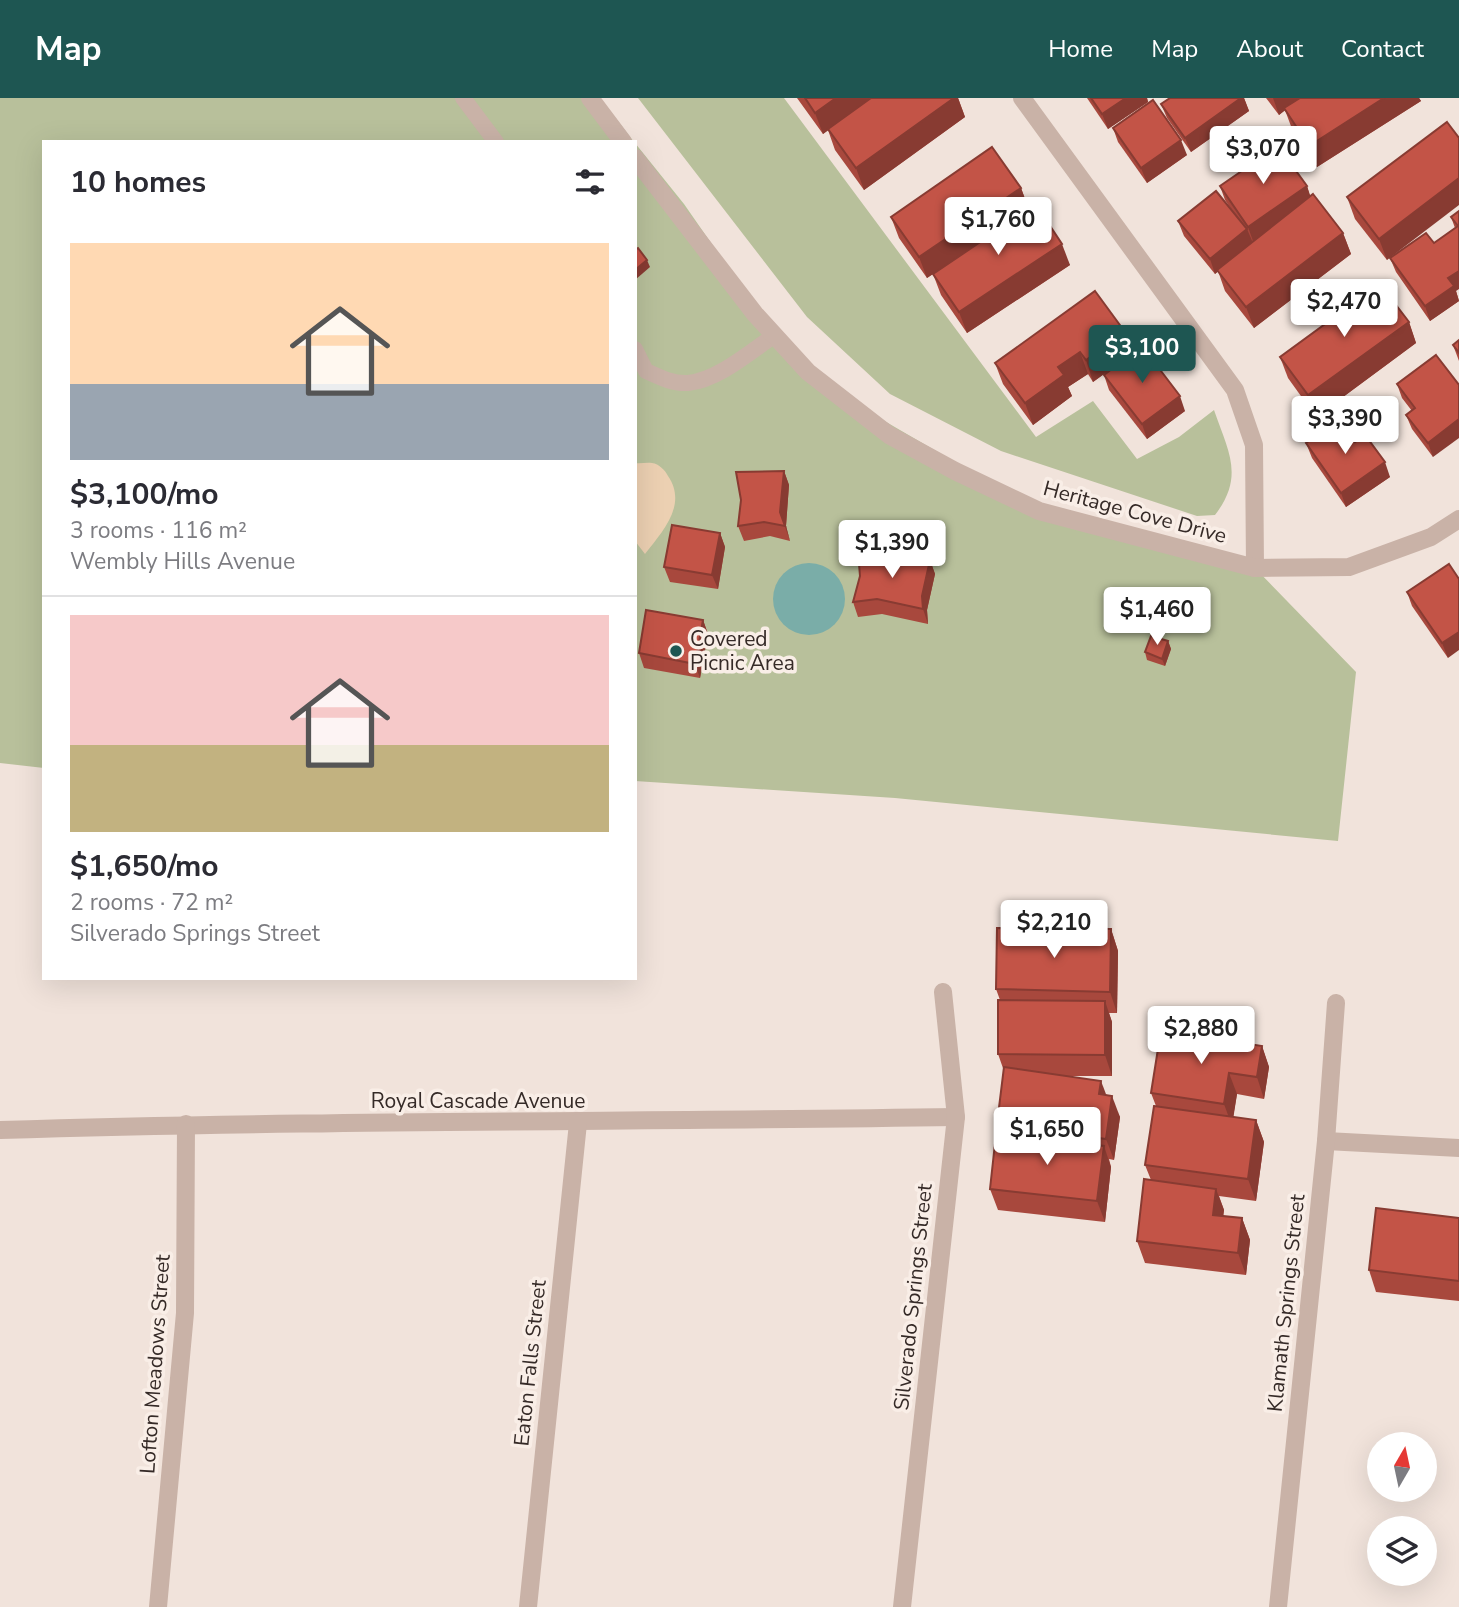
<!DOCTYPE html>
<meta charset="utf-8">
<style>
body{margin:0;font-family:"Nunito Sans",sans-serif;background:#f2f2f3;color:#2b2b33;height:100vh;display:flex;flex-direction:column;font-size:26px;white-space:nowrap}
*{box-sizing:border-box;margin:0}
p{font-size:23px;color:#7c7c81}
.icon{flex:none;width:38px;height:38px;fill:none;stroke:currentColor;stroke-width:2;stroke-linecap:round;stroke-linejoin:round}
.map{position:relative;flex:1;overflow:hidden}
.details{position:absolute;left:42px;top:42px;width:595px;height:840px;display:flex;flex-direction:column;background:#fff;border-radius:0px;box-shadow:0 7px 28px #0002}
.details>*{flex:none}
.needle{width:46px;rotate:9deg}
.fabs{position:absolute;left:1367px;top:1334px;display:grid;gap:14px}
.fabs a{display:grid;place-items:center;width:70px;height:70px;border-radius:50%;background:#fff;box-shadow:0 7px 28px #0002;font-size:35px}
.price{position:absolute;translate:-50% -60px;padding:0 16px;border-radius:7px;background:#fff;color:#222;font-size:23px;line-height:46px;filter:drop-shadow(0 2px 4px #0008)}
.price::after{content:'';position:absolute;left:50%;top:42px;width:21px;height:16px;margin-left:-10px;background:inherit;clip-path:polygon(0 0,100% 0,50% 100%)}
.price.current{background:#1e5652;color:#fff}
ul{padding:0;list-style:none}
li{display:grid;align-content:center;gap:14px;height:371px;padding:0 28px}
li+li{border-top:2px solid #e1e1e2}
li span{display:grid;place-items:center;height:217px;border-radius:0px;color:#555}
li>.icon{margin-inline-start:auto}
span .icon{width:126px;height:126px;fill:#fffc;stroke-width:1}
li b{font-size:30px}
h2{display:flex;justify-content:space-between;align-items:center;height:84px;padding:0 28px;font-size:30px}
header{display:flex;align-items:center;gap:42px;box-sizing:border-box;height:98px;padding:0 35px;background:#1e5652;color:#fff}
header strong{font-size:33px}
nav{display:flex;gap:38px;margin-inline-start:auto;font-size:24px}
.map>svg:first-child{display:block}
.green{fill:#b8c09b}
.sand{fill:#ecd0b2}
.water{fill:#7aada8}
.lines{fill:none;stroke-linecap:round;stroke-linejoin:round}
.lane{stroke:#c9b2a7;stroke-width:16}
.street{stroke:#c9b2a7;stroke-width:18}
.wall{fill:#a8483d}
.shaded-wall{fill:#883b32}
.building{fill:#c35447;stroke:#883b32;stroke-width:2}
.poi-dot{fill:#1e5652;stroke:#f9eee7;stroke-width:2.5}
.labels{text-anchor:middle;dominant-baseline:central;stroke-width:7;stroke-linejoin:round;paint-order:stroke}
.street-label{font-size:21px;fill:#352a27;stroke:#f9eee7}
.poi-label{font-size:21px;fill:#352a27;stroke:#f9eee7;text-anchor:start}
</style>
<header>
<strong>Map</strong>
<nav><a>Home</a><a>Map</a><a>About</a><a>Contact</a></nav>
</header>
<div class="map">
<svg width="1459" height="1509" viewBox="0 0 1459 1509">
<rect width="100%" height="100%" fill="#f1e3db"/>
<g class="green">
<path d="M0 0H600L634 44H44V670L0 665Z"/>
<path d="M638 0H784L1036 339 1093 303 1137 361 1179 339 1214 312C1228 353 1245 378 1215 417L1197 418 1001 353 890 296 807 219Z"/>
<path d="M635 45 684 106 775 237 833 293 1039 413 1255 470 1356 574 1338 743 895 700 635 683Z"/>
</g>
<path class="sand" d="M635 365C641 366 646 364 652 365 659 366 665 372 668 378 688 407 662 434 645 456L635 443Z"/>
<circle class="water" cx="809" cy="501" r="36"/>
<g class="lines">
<g class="lane">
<path d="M463 0 496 44"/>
<path d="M635 251 646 273C659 279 673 286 688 285 718 282 750 254 775 237"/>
</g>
<g class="street">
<path d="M590 0 623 44"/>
<path d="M1022 0 1235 292 1254 347 1255 470"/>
<path d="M635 60 755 216 808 274 889 337 955 373 1039 413 1255 470 1349 469 1431 439 1459 421"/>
<path d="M0 1032C319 1022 637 1024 956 1019"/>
<path d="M1326 1043 1459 1050"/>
<path d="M158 1509 185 1215 186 1026"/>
<path d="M528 1509 578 1025"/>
<path d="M902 1509 956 1019 943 894"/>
<path d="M1278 1509 1326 1043 1336 905"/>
</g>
</g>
<g class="wall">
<path d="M797 0H958L965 19 864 92 835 52 828 32 823 36Z"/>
<path d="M1087 0H1147L1148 4 1108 31Z"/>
<path d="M1170 0H1244L1249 13 1191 54 1167 20 1161 6Z"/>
<path d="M1266 0H1419L1421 3 1317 69 1292 31 1285 12 1279 17Z"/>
<path d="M1447 24 1387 162 1355 121 1347 99Z"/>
<path d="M1113 30 1187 57 1147 85 1118 44Z"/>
<path d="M1220 88H1307L1310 99 1343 135 1351 156 1254 230 1225 193 1218 173 1215 176 1184 138 1178 123 1231 111 1225 102Z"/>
<path d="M1021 90 1027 106 1070 167 967 235 941 197 933 176 927 180 899 140 891 119Z"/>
<path d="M1459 113 1456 193 1459 203 1430 223 1396 174 1390 160 1434 145 1455 130 1451 119Z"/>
<path d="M1095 193 1133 255 1093 284 1088 276 1068 289 1072 298 1033 327 1003 286 995 265Z"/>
<path d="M1409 224 1416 245 1316 319 1288 280 1280 259Z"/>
<path d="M1459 242V263L1453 247Z"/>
<path d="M1436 257 1433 359 1412 331 1406 317 1412 313 1402 300 1397 286Z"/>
<path d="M1104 277 1185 313 1147 341 1109 292Z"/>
<path d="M1355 344 1390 379 1346 409 1312 360 1306 345Z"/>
<path d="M784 373 789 387 786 428 790 443 770 438 744 443 738 428Z"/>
<path d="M720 435 725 449 718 491 670 484 664 469Z"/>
<path d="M895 462H930L935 476 927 512 928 526 882 516 858 519 853 504Z"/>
<path d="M1449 466 1448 560 1412 508 1407 494Z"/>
<path d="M703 522 708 536 700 580 644 570 639 555Z"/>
<path d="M1168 543 1171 551 1165 568 1147 562 1145 554Z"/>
<path d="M1111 831 1118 853 1117 915H1109L1112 924V978H1069L1107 997 1120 1019 1114 1062 1109 1061 1111 1069 1105 1124 998 1112 990 1091 1000 1036 997 1026 1004 973 998 956 1000 902 996 891Z"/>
<path d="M1262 948 1269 969 1264 1001 1237 996 1233 1019 1256 1022 1264 1044 1256 1103 1219 1098 1224 1112 1223 1118 1242 1120 1250 1142 1246 1177 1145 1165 1137 1143 1151 1082 1145 1067 1156 1008 1151 995Z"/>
<path d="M1459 1120V1203L1376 1194 1369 1172Z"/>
</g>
<g class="shaded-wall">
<path d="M836 0H874L823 36 815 15Z"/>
<path d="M954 0H958L965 19 864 92 856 70Z"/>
<path d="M1126 0H1147L1148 4 1108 31 1102 16Z"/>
<path d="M1241 0H1244L1249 13 1191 54 1185 40Z"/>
<path d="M1273 0H1301L1279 17Z"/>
<path d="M1384 0H1419L1421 3 1317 69 1309 48Z"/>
<path d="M1181 42 1187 57 1147 85 1141 70Z"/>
<path d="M1459 80V107L1387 162 1379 141Z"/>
<path d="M1307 88 1312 103 1253 143 1248 129Z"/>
<path d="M1021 90 1029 112 995 127 997 133 927 180 919 159Z"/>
<path d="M1247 131 1253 145 1215 176 1210 161Z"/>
<path d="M1343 135 1351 156 1254 230 1246 209Z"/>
<path d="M1062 146 1070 167 967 235 959 214Z"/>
<path d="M647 162 650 169 635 182V172Z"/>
<path d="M1459 173V191L1456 193 1459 203 1430 223 1425 208 1448 180Z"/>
<path d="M1409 224 1416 245 1316 319 1308 297Z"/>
<path d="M1125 234 1133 255 1093 284 1086 262Z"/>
<path d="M1080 254 1088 276 1068 289 1072 298 1033 327 1025 305 1058 269Z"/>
<path d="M1180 298 1185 313 1147 341 1142 326Z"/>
<path d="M1459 321V340L1433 359 1428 345Z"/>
<path d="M1385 364 1390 379 1346 409 1341 395Z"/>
<path d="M784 373 789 387 786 428 790 443 780 414Z"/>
<path d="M720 435 725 449 718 491 712 477Z"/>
<path d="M930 462 935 476 927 512 928 526 923 511 922 498Z"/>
<path d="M703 522 708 536 700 580 695 566Z"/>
<path d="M1459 534V552L1448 560 1442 545Z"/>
<path d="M1168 543 1171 551 1165 568 1162 561Z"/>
<path d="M1111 831 1118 853 1117 915 1110 894Z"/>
<path d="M1105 903 1112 924V978L1105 957Z"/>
<path d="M1262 948 1269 969 1264 1001 1257 979Z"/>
<path d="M1229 975 1237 996 1232 1028 1224 1006Z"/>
<path d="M1101 983 1109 1004 1099 996Z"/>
<path d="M1112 998 1120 1019 1114 1062 1106 1041Z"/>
<path d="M1256 1022 1264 1044 1256 1103 1248 1081Z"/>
<path d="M1104 1048 1111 1069 1105 1124 1097 1103Z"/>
<path d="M1216 1091 1224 1112 1221 1138 1213 1117Z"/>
<path d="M1242 1120 1250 1142 1246 1177 1238 1155Z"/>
</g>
<g class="building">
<path d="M805 0H836L815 15Z"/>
<path d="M871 0H954L856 70 828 31Z"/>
<path d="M1091 0H1126L1102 16Z"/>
<path d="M1170 0H1241L1185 40 1161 6Z"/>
<path d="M1300 0H1384L1309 48 1284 10Z"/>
<path d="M1153 2 1181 42 1141 70 1113 30Z"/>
<path d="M1447 24 1459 40V80L1379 141 1347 99Z"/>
<path d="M1278 48 1307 88 1248 129 1220 88Z"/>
<path d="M992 49 1021 90 919 159 891 119Z"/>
<path d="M1216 93 1247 131 1210 161 1178 123Z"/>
<path d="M1313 96 1343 135 1246 209 1217 172Z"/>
<path d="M1033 102 1062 146 959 214 933 176 998 132 995 127Z"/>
<path d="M1459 113V173L1448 180 1454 188 1425 208 1390 160 1426 135 1434 145 1458 128 1451 119Z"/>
<path d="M638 150 647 162 635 172V152Z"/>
<path d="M1380 186 1409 224 1308 297 1280 259Z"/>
<path d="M1095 193 1125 234 1086 262 1080 254 1058 269 1064 277 1025 305 995 265Z"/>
<path d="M1459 242V255L1453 247Z"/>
<path d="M1142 248 1180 298 1142 326 1104 277Z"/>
<path d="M1436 257 1459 287V321L1428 345 1406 317 1415 310 1397 286Z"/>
<path d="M1339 322 1355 344 1365 337 1385 364 1341 395 1306 345Z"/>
<path d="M784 373 780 414 785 428 764 424 738 428 741 402 736 374Z"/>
<path d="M672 427 720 435 712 477 664 469Z"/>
<path d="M858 454 895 462H930L922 498 923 511 877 501 853 504 860 478Z"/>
<path d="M1449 466 1459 481V534L1442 545 1407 494Z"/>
<path d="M646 512 703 522 695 566 639 555Z"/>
<path d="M1151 538 1168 543 1162 561 1145 554Z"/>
<path d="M997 830 1111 831 1110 894 996 891Z"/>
<path d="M998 902 1105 903V957L998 956Z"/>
<path d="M1161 932 1262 948 1257 979 1229 975 1224 1006 1151 995Z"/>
<path d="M1004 969 1101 983 1099 996 1112 998 1106 1041 997 1026Z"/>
<path d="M1154 1008 1256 1022 1248 1081 1145 1067Z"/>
<path d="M996 1036 1104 1048 1097 1103 990 1091Z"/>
<path d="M1144 1081 1216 1091 1213 1117 1242 1120 1238 1155 1137 1143Z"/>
<path d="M1376 1110 1459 1120V1183L1369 1172Z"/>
</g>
<circle class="poi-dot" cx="676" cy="553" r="7"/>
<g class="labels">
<g class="street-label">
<text transform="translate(1135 414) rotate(15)">Heritage Cove Drive</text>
<text x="478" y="1003">Royal Cascade Avenue</text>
<text transform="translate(913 1199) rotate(-84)">Silverado Springs Street</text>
<text transform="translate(1286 1205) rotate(-84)">Klamath Springs Street</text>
<text transform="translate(530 1265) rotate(-84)">Eaton Falls Street</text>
<text transform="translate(155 1266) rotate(-86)">Lofton Meadows Street</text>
</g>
<g class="poi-label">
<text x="690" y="541">Covered<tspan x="690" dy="24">Picnic Area</tspan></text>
</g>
</g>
</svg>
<div class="fabs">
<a><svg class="needle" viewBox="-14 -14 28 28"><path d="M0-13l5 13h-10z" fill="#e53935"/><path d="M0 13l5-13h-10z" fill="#7c7c81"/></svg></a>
<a><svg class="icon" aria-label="layers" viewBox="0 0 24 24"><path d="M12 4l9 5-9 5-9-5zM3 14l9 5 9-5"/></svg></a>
</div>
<b class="price" style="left:1263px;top:88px">$3,070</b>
<b class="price" style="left:998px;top:159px">$1,760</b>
<b class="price" style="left:1344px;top:241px">$2,470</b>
<b class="price current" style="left:1142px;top:287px">$3,100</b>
<b class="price" style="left:1345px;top:358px">$3,390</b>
<b class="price" style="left:892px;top:482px">$1,390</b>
<b class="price" style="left:1157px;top:549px">$1,460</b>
<b class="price" style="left:1054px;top:862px">$2,210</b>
<b class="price" style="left:1201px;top:968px">$2,880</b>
<b class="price" style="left:1047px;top:1069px">$1,650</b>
<section class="details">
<h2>10 homes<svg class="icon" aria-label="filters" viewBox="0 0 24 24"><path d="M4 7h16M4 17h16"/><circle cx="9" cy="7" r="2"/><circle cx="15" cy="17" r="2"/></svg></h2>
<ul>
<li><span style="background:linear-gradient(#ffd9b3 65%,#9aa5b1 0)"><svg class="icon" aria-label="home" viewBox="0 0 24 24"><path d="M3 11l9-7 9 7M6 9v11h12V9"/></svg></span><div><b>$3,100/mo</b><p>3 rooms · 116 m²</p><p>Wembly Hills Avenue</p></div></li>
<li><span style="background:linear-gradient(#f6c9c9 60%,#c2b280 0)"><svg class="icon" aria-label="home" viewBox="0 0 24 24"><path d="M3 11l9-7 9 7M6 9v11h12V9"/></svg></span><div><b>$1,650/mo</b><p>2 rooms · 72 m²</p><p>Silverado Springs Street</p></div></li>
</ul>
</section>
</div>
